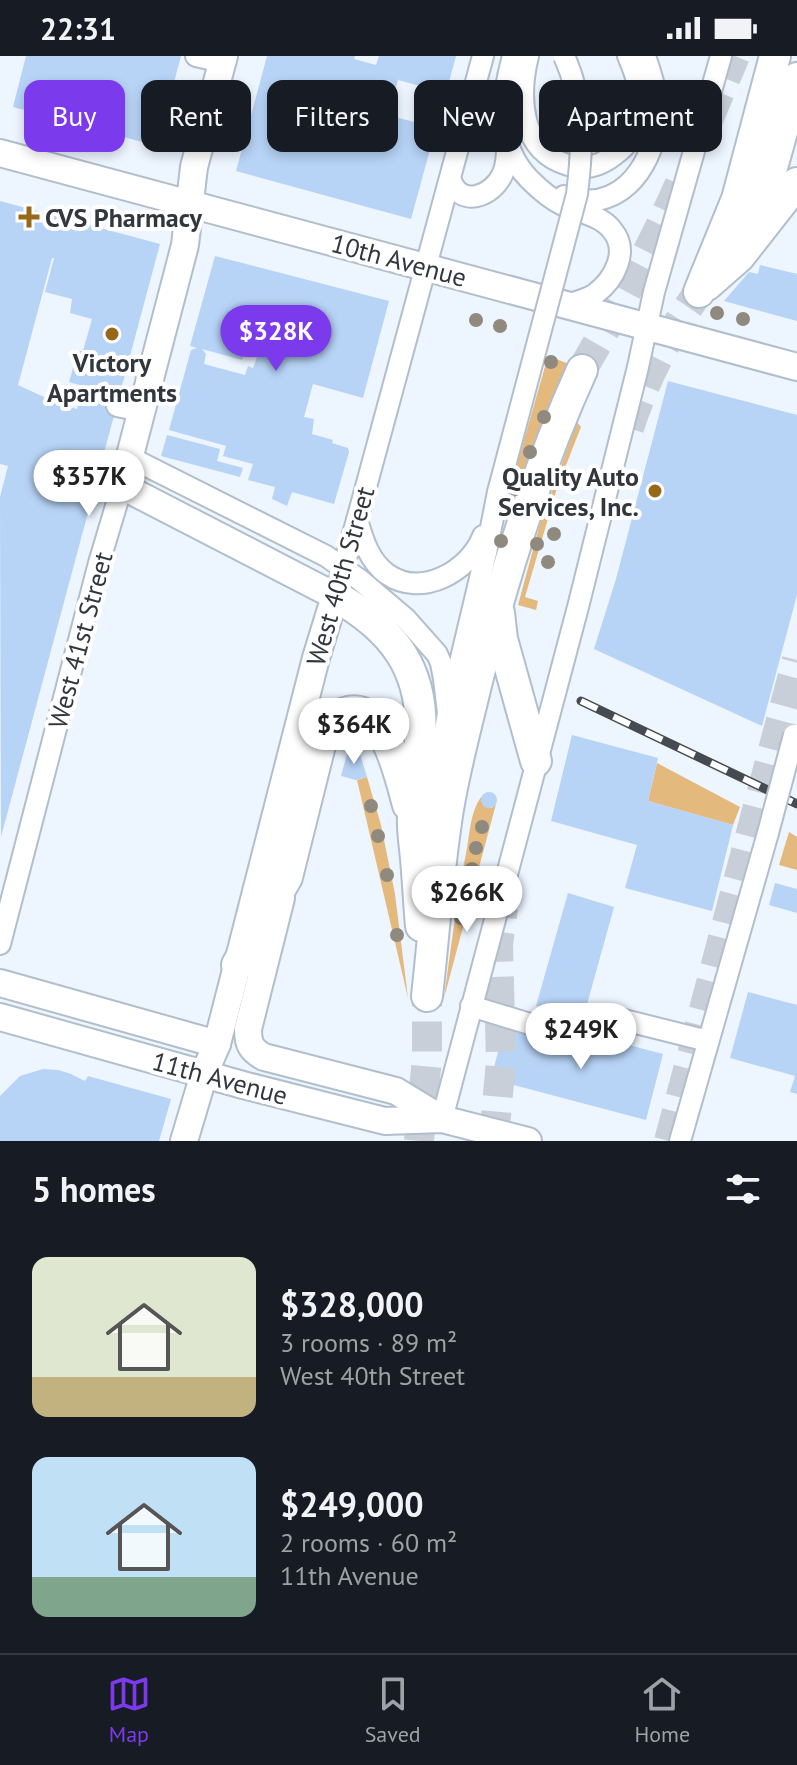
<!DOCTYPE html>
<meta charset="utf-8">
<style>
body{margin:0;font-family:"PT Sans",sans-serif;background:#20242c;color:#f1f3f6;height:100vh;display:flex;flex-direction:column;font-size:30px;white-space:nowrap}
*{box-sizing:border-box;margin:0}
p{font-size:26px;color:#9ea1a6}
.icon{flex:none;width:44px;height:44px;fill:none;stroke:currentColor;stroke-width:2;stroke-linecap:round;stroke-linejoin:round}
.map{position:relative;height:1085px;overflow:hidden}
.drawer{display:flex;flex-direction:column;background:#171b24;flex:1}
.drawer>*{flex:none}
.banner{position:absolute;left:24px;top:24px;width:750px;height:72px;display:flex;gap:16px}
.price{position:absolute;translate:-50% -68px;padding:0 18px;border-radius:28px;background:#fff;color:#222;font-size:26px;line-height:52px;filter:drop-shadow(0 2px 4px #0008)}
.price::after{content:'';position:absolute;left:50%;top:48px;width:24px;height:18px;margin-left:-12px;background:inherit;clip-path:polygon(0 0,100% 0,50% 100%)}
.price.current{background:#7c3aed;color:#fff}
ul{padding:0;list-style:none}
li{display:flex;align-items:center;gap:24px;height:200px;padding:0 32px}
li span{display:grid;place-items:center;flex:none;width:224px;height:160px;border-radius:16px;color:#555}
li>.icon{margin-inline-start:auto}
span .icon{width:96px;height:96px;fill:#fffc;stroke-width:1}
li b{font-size:34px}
h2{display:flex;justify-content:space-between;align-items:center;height:96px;padding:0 32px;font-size:34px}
.pill{padding:0 28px;border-radius:16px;background:#171b24;box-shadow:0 4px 12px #0003;font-size:28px;line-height:72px}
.pill.current{background:#7c3aed;color:#fff}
.status{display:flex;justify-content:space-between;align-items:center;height:56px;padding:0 40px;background:#171b24;direction:ltr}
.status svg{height:22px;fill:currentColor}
.tab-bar{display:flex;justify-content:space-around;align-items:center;height:112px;border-top:2px solid #363941;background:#171b24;font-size:22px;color:#9ea1a6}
.tab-bar a{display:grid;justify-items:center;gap:4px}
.tab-bar .current{color:#7c3aed}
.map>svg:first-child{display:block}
.green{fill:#e3b97d}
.building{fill:#b7d3f6;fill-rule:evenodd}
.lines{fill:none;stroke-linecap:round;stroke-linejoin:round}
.highway-tunnel{stroke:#c8cfd8;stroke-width:30;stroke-dasharray:30 15;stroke-linecap:butt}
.minor-casing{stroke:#b1becd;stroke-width:24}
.major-casing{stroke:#b1becd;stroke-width:30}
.highway-casing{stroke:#b1becd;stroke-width:34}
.minor{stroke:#fff;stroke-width:20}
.major{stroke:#fff;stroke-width:26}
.highway{stroke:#fff;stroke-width:30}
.rail-casing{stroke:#464b51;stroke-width:9}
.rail{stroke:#fff;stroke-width:6;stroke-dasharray:18;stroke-linecap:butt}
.minor-bridge-casing{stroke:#b1becd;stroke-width:24;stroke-linecap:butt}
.minor-bridge{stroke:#fff;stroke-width:20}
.tree{fill:#90897e}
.poi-dot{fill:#976818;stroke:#fff;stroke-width:3}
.labels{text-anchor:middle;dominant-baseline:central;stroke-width:8;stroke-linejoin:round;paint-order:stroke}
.poi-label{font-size:26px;font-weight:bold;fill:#32373d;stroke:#fff;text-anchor:start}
.street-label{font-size:26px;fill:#32373d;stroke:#fff}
</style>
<div class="status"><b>22:31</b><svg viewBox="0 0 49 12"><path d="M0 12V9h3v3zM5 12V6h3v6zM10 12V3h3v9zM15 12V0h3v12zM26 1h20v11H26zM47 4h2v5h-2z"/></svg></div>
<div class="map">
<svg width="797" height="1085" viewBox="0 0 797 1085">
<rect width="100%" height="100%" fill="#edf5ff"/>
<g class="green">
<path d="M548 300 572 309 520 434 511 430Z"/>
<path d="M577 366 581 371 557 432 525 541 538 545 536 554 518 549 540 468Z"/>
<path d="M657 707 740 751 733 769 648 745Z"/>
<path d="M367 721 381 769 395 838 408 942 357 724Z"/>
<path d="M483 739 482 746 485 751 492 752 496 748 444 942C451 892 457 842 467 792 470 775 471 752 483 739Z"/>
<path d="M789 776 797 781V814L779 809Z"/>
</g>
<g class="building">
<path d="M26 0H181L157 90 13 51Z"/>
<path d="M267 0H355L354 3 376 9 379 0H456L446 37 398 24 388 59 436 72 411 163 236 115Z"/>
<path d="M0 145 160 188 1 781 0 441 8 410 0 408ZM52 202H54L45 236 72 243 70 257 92 263 83 295H78L69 326 83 330 77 353 59 348 18 329Z"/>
<path d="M215 200 389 245 363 342 313 328 304 361 314 363 312 378 333 384 332 387 348 392 349 396 334 448 292 436 287 450 272 443 275 431 248 424 253 408 223 400 226 390 169 374 191 294 197 292 190 290ZM202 293 242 304 244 297 257 301 253 312 248 310 245 319 204 308 206 298Z"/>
<path d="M760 209 797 218V265L724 245 749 216 758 218Z"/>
<path d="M668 325 797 359V539L762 670 594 593 616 523Z"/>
<path d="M167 379 220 393 217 405 243 412 240 421 161 400Z"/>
<path d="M572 679 658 702 648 745 733 769 712 855 625 832 637 789 551 765Z"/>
<path d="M353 693 357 694 360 698 367 721 356 724 341 720 347 698Z"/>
<circle cx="489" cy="744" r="8"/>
<path d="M775 827 797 833V857L769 849Z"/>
<path d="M568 837 614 851 583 963 536 950Z"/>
<path d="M748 936 797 949V1038L790 1036 795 1020 730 1002Z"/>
<path d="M504 973 582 994 587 978 663 998 646 1064 491 1023Z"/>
<path d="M43 1013 58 1014 71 1018 85 1025 88 1020 171 1043 159 1085H0V1040L20 1020Z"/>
</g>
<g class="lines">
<g class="highway-tunnel">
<path d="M708 64 735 0"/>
<path d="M582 314C617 253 652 192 680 127"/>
<path d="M629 372C645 323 668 278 699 236"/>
<path d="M419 1085 427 1003V940"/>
<path d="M491 1085 496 1060 501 1005 498 888 503 852"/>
<path d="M669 1085 797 604"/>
</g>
<g class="minor-casing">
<g id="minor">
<path d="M196 0 222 6"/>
<path d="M513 0C501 44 495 87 529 123 539 133 550 143 563 149 579 157 601 159 612 174 630 195 614 224 595 238 586 244 576 246 566 249"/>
<path d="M528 0C518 41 520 95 568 109 587 115 603 109 618 96 631 86 639 70 640 54 642 36 635 16 628 0"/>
<path d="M450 122C459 153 493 141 503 117 507 108 507 100 507 91"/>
<path d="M564 140C616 159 651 115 657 67 660 44 652 21 645 0"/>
<path d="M117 350 141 355"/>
<path d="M129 401 326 500 360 524 406 563 437 598 441 607 444 623 448 657"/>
<path d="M357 464C363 484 369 505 387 518 421 542 469 516 483 480"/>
<path d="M335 540 357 464 483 0"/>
<path d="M424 797 448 657 486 497 498 436"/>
<path d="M0 888 99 507 122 430"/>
<path d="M471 950 569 980"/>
<path d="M608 960 708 985"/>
<path d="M442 1063 578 551 638 311 654 236 721 0"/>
<path d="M680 1085 768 777"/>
</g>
</g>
<g class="major-casing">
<g id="major">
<path d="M0 97 797 311"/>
<path d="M281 842 248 973C248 988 251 994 264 1001L396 1035 442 1063"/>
<path d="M0 927 217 988"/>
<path d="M0 961 243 1029 385 1065 442 1063 528 1085"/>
<path d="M184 1085 204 1018 217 988 316 602 335 540 122 430 185 189 194 111 224 0"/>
</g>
</g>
<g class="highway-casing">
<g id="highway">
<path d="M738 178 768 126 797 22"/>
<path d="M707 229 739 201 797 127"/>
<path d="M699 236 737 143 775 0"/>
<path d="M335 540C392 572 425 613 420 682 418 708 413 734 413 760 412 774 415 789 416 803 418 825 419 848 421 870"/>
<path d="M499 557 502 583 536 705"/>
<path d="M237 909 287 821 322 681C327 669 334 659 348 656 385 647 401 724 408 749"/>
<path d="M427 940C434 878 438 815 448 753 455 711 466 671 476 629 503 521 536 415 582 314"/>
</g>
</g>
<use href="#minor" class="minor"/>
<use href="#major" class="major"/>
<use href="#highway" class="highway"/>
<g class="rail-casing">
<path id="rail" d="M581 645 797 748"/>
</g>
<use href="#rail" class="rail"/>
<g class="minor-bridge-casing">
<g id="minor-bridge">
<path d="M498 436 577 138C583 89 585 46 564 0"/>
<path d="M768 777 794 679"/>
</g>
</g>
<use href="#minor-bridge" class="minor-bridge"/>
</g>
<g class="tree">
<circle cx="717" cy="257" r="7"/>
<circle cx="743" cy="263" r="7"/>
<circle cx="476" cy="264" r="7"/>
<circle cx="500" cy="270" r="7"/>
<circle cx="551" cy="306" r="7"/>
<circle cx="544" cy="361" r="7"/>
<circle cx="530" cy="396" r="7"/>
<circle cx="569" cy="425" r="7"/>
<circle cx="515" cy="433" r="7"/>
<circle cx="562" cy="454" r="7"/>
<circle cx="554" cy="478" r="7"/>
<circle cx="501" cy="485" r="7"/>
<circle cx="537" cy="488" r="7"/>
<circle cx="548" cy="506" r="7"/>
<circle cx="371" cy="750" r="7"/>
<circle cx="482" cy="771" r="7"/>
<circle cx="378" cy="780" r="7"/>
<circle cx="476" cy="792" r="7"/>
<circle cx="472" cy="813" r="7"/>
<circle cx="387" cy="819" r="7"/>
<circle cx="467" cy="837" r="7"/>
<circle cx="461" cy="862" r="7"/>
<circle cx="397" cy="879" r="7"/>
</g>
<g class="poi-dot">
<path d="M25 149h8v8h8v8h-8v8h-8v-8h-8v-8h8z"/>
<circle cx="112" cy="278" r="8"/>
<circle cx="655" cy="435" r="8"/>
</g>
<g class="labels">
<g class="poi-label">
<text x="45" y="161">CVS Pharmacy</text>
<text x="112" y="306" text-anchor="middle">Victory<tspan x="112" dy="30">Apartments</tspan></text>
<text x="639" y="420" text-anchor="end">Quality Auto<tspan x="639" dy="30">Services, Inc.</tspan></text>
</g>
<g class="street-label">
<text transform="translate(399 204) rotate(15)">10th Avenue</text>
<text transform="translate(340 520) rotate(-74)">West 40th Street</text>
<text transform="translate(80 584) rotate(-75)">West 41st Street</text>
<text transform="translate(220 1022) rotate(15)">11th Avenue</text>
</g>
</g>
</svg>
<b class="price current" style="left:276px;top:317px">$328K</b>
<b class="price" style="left:89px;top:462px">$357K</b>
<b class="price" style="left:354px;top:710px">$364K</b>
<b class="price" style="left:467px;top:878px">$266K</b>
<b class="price" style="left:581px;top:1015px">$249K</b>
<div class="banner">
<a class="pill current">Buy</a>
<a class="pill">Rent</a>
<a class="pill">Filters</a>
<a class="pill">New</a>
<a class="pill">Apartment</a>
</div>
</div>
<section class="drawer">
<h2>5 homes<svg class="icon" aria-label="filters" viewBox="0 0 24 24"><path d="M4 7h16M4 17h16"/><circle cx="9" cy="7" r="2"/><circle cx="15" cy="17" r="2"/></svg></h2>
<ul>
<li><span style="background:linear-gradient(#dfe7d0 75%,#c2b280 0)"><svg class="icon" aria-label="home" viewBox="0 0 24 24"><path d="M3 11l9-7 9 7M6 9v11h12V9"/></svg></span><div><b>$328,000</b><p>3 rooms · 89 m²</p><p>West 40th Street</p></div></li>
<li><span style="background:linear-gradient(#bfe0f5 75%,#7fa58c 0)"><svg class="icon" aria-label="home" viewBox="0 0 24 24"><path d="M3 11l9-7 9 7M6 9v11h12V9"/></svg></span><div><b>$249,000</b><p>2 rooms · 60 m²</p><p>11th Avenue</p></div></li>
</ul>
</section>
<nav class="tab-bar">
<a class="current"><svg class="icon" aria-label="map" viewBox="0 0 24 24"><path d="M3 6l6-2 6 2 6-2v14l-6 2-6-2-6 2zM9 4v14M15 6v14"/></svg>Map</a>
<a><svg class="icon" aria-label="saved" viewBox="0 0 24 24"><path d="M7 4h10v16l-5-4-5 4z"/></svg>Saved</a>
<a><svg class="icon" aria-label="home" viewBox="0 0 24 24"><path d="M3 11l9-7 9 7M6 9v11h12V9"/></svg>Home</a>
</nav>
